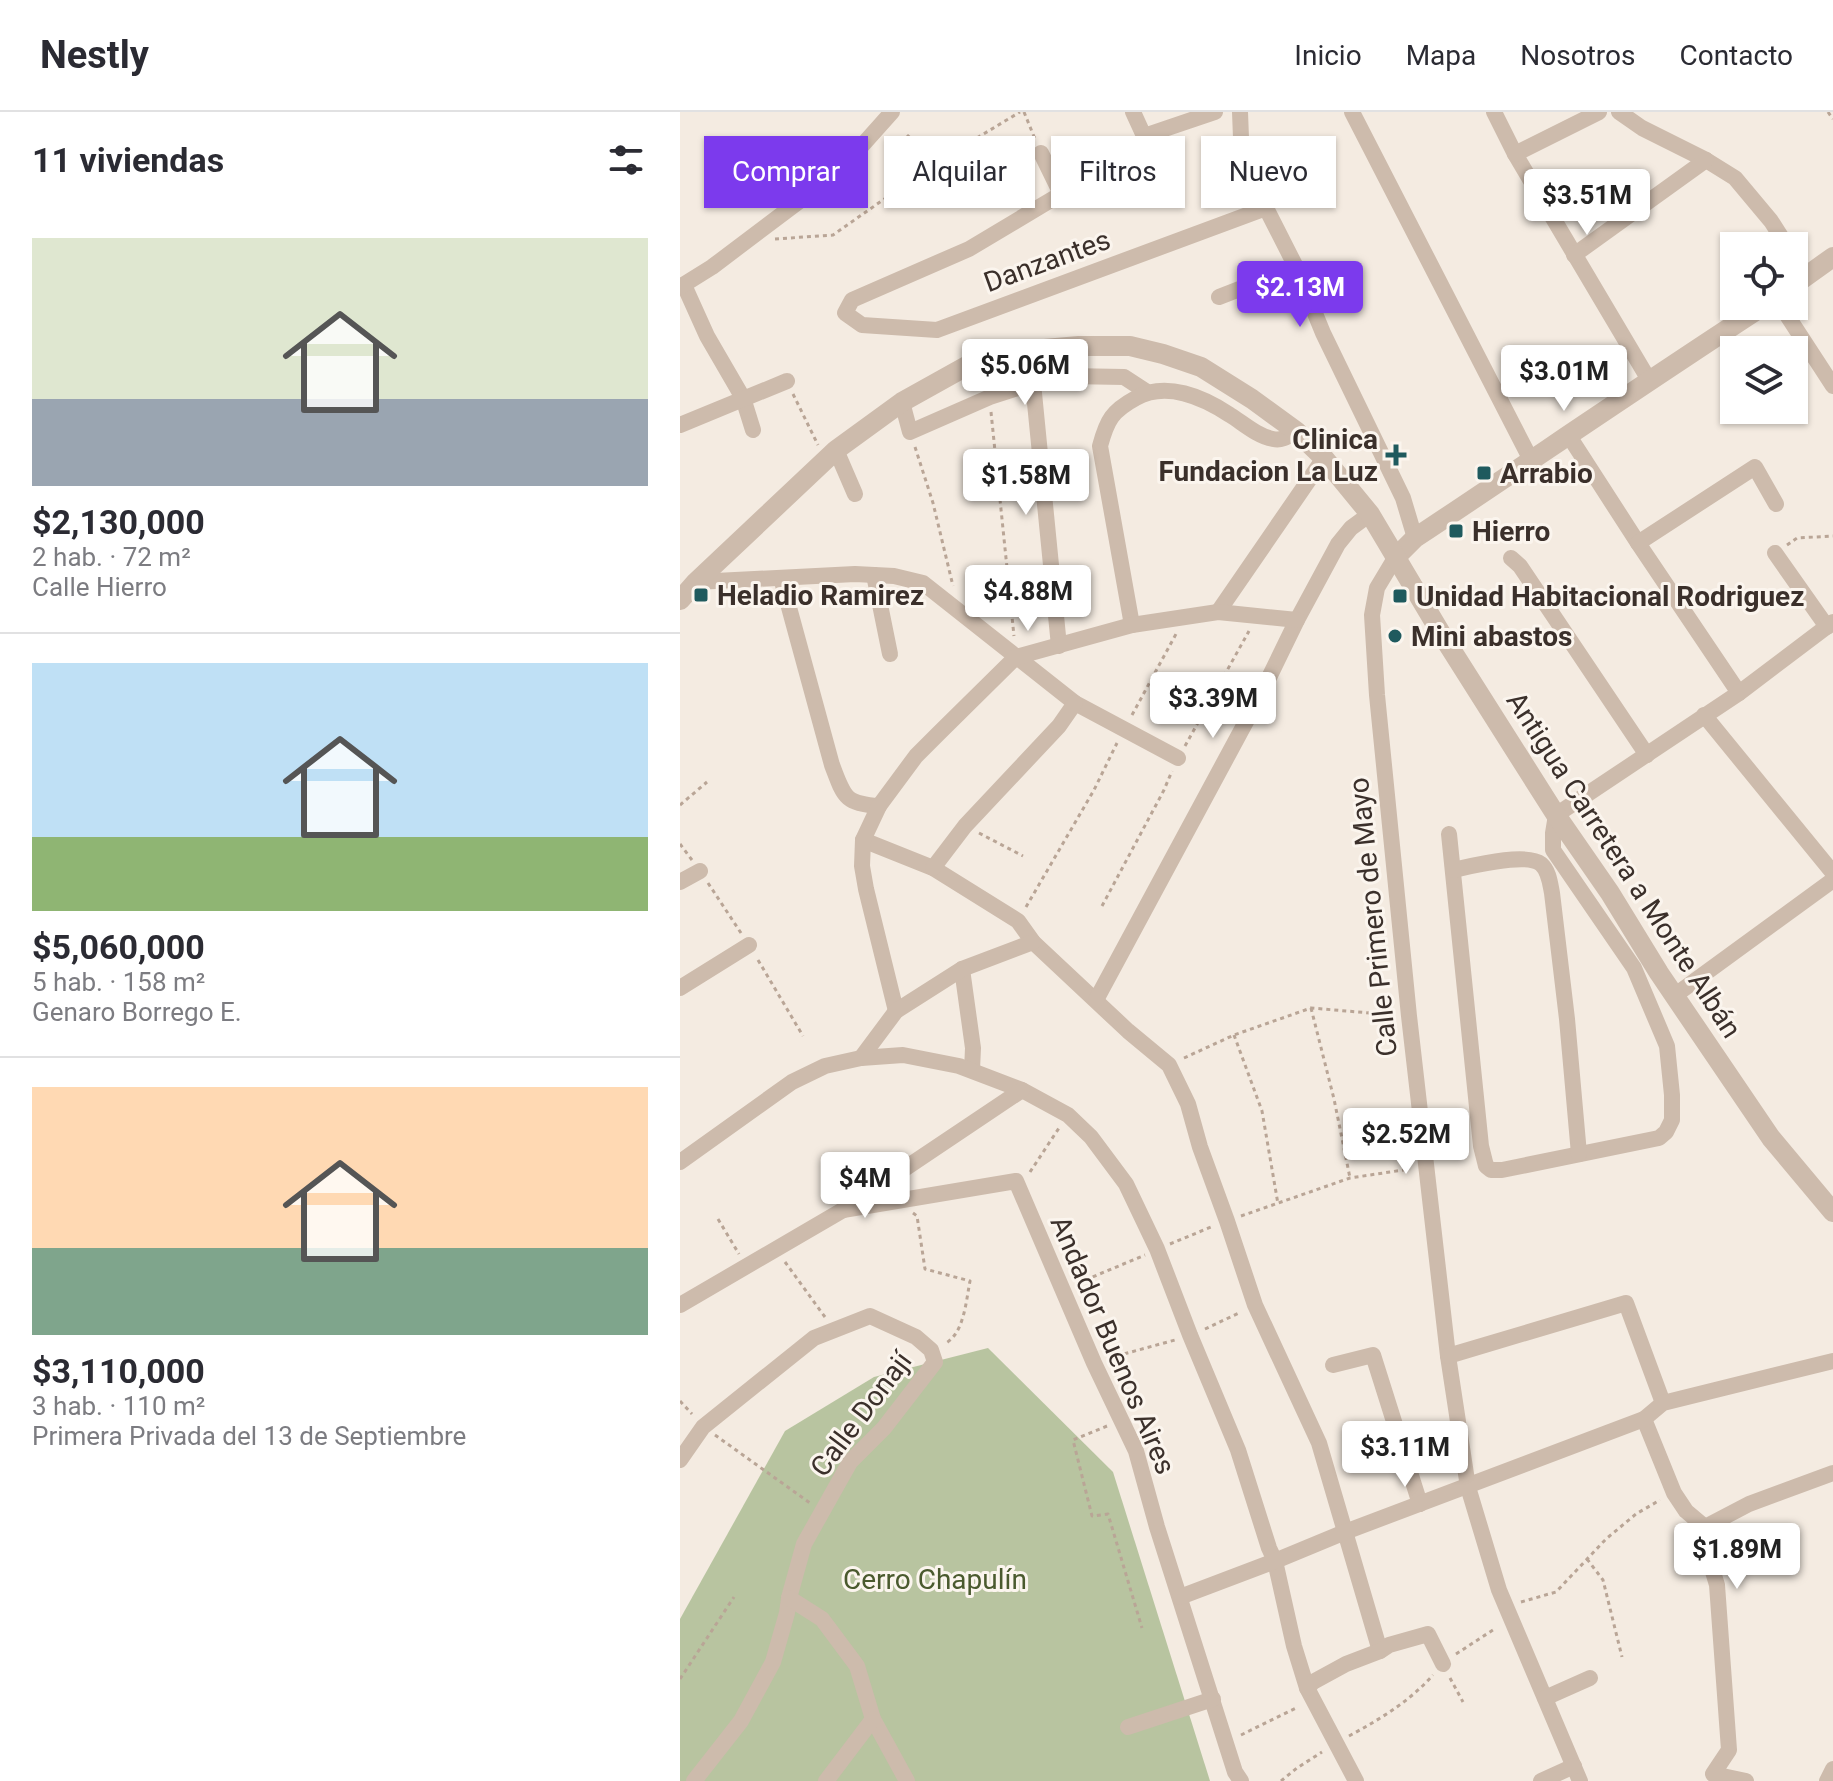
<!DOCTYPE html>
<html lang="es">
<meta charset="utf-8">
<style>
body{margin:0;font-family:Roboto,sans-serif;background:#f7f7f7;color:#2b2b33;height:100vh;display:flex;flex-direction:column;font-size:30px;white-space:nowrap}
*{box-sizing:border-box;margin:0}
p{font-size:26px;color:#7c7c81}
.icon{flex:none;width:44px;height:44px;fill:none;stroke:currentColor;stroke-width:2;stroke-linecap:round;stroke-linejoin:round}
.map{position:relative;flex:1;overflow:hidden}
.panel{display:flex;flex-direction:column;background:#fff;width:680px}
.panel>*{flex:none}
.top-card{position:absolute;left:24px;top:24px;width:760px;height:72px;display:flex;gap:16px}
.tools{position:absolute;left:1040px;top:120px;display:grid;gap:16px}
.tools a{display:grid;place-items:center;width:88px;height:88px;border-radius:0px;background:#fff;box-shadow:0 2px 6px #0004;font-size:40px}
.price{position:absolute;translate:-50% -68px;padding:0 18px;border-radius:8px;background:#fff;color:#222;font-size:26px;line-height:52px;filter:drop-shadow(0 2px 4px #0008)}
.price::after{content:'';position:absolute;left:50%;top:48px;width:24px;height:18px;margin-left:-12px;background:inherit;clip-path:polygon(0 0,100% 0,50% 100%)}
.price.current{background:#7c3aed;color:#fff}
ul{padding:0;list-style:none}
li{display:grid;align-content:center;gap:16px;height:424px;padding:0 32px}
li+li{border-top:2px solid #e1e1e2}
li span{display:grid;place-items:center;height:248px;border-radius:0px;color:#555}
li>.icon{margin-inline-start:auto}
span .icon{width:144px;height:144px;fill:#fffc;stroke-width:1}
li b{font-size:34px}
h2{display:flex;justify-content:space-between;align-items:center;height:96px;padding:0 32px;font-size:34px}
.pill{padding:0 28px;border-radius:0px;background:#fff;box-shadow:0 2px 6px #0004;font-size:28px;line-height:72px}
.pill.current{background:#7c3aed;color:#fff}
header{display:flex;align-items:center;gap:48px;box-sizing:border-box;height:112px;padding:0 40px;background:#fff;border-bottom:2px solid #e1e1e2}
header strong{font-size:38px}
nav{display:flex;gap:44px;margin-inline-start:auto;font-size:28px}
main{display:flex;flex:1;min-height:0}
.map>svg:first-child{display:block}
.green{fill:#b8c4a0}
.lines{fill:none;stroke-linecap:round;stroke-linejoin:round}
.path{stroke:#b9a596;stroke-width:3;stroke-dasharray:4 4;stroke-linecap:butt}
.minor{stroke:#cdbbac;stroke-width:16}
.tertiary{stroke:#cdbbac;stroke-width:20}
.poi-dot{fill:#1f5a5e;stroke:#fbf5ee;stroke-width:3}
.labels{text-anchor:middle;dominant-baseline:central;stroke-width:6;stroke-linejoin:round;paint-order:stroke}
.street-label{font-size:28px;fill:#3b302b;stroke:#fbf5ee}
.poi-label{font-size:28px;font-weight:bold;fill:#3b302b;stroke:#fbf5ee;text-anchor:start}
.park-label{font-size:28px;fill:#4a5a2e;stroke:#fbf5ee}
</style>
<header>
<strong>Nestly</strong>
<nav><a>Inicio</a><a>Mapa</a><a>Nosotros</a><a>Contacto</a></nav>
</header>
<main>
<section class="panel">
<h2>11 viviendas<svg class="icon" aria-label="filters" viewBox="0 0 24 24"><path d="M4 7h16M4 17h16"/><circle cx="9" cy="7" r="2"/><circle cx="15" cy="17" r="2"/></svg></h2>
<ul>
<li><span style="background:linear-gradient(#dfe7d0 65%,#9aa5b1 0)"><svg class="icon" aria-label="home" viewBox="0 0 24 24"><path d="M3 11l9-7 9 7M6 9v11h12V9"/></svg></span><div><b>$2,130,000</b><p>2 hab. · 72 m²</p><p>Calle Hierro</p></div></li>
<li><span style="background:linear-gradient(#bfe0f5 70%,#8fb573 0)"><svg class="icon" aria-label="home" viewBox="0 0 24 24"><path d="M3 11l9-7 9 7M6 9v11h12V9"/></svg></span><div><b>$5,060,000</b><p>5 hab. · 158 m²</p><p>Genaro Borrego E.</p></div></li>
<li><span style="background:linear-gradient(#ffd9b3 65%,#7fa58c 0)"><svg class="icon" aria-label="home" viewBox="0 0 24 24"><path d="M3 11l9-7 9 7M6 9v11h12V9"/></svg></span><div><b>$3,110,000</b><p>3 hab. · 110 m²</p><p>Primera Privada del 13 de Septiembre</p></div></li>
</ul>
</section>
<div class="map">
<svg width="1153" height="1669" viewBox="0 0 1153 1669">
<rect width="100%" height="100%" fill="#f4ebe1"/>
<path class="green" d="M308 1236 433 1360 530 1669H0V1507L105 1319 194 1265Z"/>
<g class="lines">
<g class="path">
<path d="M344 0 355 27"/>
<path d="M1148 0 1153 7"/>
<path d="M227 23 257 50"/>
<path d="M95 127 153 123 257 50 340 0"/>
<path d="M113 282 138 333"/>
<path d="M311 300 334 524"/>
<path d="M235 335 253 391 273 474"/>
<path d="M1107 433 1117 426 1153 424"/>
<path d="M452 603 496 522"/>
<path d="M505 634 569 519"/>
<path d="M0 693 27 670"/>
<path d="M299 721 343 744"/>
<path d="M0 732 12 748"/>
<path d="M28 771 61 821"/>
<path d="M422 794 484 678 492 659"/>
<path d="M346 795 414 678 437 631"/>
<path d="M78 848 123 924"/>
<path d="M631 896 654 987 670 1066"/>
<path d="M554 923 582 999 598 1092"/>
<path d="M504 946 554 923 631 896 714 903"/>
<path d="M350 1060 379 1016"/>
<path d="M233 1101 237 1104 245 1157 290 1169C286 1189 284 1223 264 1232"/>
<path d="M561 1104 670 1066 730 1057"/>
<path d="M38 1107 59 1142"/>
<path d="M490 1132 531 1115"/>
<path d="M105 1150 145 1205"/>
<path d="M398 1171 465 1143"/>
<path d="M525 1217 561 1200"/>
<path d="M429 1246 495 1228"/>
<path d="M0 1289 12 1302"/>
<path d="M427 1314 393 1328 412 1404 428 1402 462 1516"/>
<path d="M35 1323 130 1391"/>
<path d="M907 1447 923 1468 942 1545"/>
<path d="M841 1490 876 1480 926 1427 956 1402 980 1388"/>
<path d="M776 1542 816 1516"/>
<path d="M770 1566 783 1590"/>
<path d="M0 1567 54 1485"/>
<path d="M561 1623 618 1595"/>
<path d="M669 1624C700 1607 729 1590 753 1563"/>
<path d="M601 1669 617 1656 642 1640"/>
</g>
<g class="minor">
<path d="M453 0 464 24 535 0"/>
<path d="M560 0 562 52 586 96 616 155 643 221 723 386 735 426"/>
<path d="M672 0 851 348"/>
<path d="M814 0 835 42 969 268"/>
<path d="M939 0 962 16 1026 48 1055 66 1091 109 1107 134"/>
<path d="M361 41 381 82 289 137 172 188 165 201 182 213 257 218 586 96"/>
<path d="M835 42 919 0"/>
<path d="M894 143 1026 48"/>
<path d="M1114 145 1127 164"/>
<path d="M4 173 27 224 63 286 73 318"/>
<path d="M0 175 32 155 150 66 170 47 212 0"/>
<path d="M539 185 616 155"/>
<path d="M1101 194 1153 274"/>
<path d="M353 271 379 534"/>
<path d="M222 290 230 320 310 285 353 271 388 264 444 265 467 280"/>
<path d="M0 313 107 269"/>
<path d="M889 324 958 431 1059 581"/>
<path d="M156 338 175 382"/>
<path d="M958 431 1075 355 1096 392"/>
<path d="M1095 441 1147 515"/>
<path d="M715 446 697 476 692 503 697 583 729 904 768 1244 788 1375 819 1478 900 1669"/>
<path d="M831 446 840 454 967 643"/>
<path d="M194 463 210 542"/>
<path d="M101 466 152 653C164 684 164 692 199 694"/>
<path d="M16 470 175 462 214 464 243 471 395 591 498 646"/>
<path d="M538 500 644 346"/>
<path d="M452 513 420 334C427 308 432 299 456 286 486 269 523 285 550 303 563 311 577 324 593 327 603 329 608 324 616 319"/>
<path d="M1024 603 1153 761"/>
<path d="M769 722 801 1034 806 1054 811 1058H822L979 1026 986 1020 992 1008V983L987 934 954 856 873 738V721L876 703 1059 581 1153 510"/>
<path d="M183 728 253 756 338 809 353 830 448 919 489 953 508 992 520 1035 547 1109 575 1193 639 1331 700 1539"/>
<path d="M253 756 285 714 379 614 395 591"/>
<path d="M773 758C792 754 846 740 861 752 869 759 870 771 872 781L887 907 899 1042"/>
<path d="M0 770 20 759"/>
<path d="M282 857 293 936 292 958"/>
<path d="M0 876 69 833"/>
<path d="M994 884 1153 768"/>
<path d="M416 888 582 580 617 508 658 432 671 416 690 402"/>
<path d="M216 899 186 777 182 754 183 728 199 694 236 644 259 621 336 545 452 513 538 500 617 508"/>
<path d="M181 946 216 899 282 857 353 830"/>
<path d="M0 1050 112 970 145 954 181 946 223 943 279 954 342 978 388 1003 411 1025 446 1072 477 1137 510 1223 558 1338 589 1436 595 1449 614 1534 627 1576 676 1669"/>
<path d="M163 1098 336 1069 414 1251 456 1339 477 1415 555 1660 561 1669"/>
<path d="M0 1193 163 1098 342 978"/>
<path d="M768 1244 946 1191 983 1291"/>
<path d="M653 1253 693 1243 740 1392"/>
<path d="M964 1307 994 1381 1006 1399 1025 1415 1027 1440 1037 1473 1049 1638 1033 1662 1066 1669"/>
<path d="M0 1348 23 1315 134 1226 190 1204 236 1225 251 1238 255 1250 204 1316 170 1350 124 1432 109 1486 107 1501 93 1550 61 1609 14 1669"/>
<path d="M1025 1415 1069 1392 1153 1361"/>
<path d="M500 1485 595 1449 665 1420 964 1307 983 1291 1153 1249"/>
<path d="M109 1486 142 1507 177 1554 193 1607 227 1669"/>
<path d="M627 1576 633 1570 666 1552 700 1539 709 1533 748 1522 763 1552"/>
<path d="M865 1586 910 1566"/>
<path d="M448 1615 533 1587"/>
<path d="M146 1669 193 1607"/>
<path d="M861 1669 894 1654"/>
<path d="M1147 1669 1153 1657"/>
</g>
<g class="tertiary">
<path d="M1114 173 1153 145"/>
<path d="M715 446 735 426C851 349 966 270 1083 194"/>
<path d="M0 488 16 470 156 338 222 290 292 251 353 238 399 234H450L483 242 521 255 572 287 616 319 644 346 690 402 762 523 876 703 930 781 979 861 1091 1026 1153 1100"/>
</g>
</g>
<g class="poi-dot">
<path d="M712 331h8v8h8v8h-8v8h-8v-8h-8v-8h8z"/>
<rect x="796" y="353" width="16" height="16" rx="4"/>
<rect x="768" y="411" width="16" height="16" rx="4"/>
<rect x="13" y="475" width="16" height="16" rx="4"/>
<rect x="712" y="476" width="16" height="16" rx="4"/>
<circle cx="715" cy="524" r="8"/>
</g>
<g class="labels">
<g class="street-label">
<text transform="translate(367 149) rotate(-20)">Danzantes</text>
<text transform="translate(944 753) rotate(57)">Antigua Carretera a Monte Albán</text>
<text transform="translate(693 805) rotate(-96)">Calle Primero de Mayo</text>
<text transform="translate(433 1233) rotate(67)">Andador Buenos Aires</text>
<text transform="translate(181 1302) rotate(-53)">Calle Donají</text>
</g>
<g class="poi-label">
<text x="698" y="327" text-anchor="end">Clinica<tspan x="698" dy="32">Fundacion La Luz</tspan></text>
<text x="820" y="361">Arrabio</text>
<text x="792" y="419">Hierro</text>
<text x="37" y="483">Heladio Ramirez</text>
<text x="736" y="484">Unidad Habitacional Rodriguez</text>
<text x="731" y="524">Mini abastos</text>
</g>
<g class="park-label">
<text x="255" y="1467">Cerro Chapulín</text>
</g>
</g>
</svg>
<div class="tools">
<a><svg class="icon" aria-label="locate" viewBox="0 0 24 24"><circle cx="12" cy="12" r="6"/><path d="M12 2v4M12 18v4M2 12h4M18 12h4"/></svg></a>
<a><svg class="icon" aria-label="layers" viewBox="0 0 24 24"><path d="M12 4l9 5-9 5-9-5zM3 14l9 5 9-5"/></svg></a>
</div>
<b class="price" style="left:907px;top:125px">$3.51M</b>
<b class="price current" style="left:620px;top:217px">$2.13M</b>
<b class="price" style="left:345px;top:295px">$5.06M</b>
<b class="price" style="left:884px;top:301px">$3.01M</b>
<b class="price" style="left:346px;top:405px">$1.58M</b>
<b class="price" style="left:348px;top:521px">$4.88M</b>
<b class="price" style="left:533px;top:628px">$3.39M</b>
<b class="price" style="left:726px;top:1064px">$2.52M</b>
<b class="price" style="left:185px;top:1108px">$4M</b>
<b class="price" style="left:725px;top:1377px">$3.11M</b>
<b class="price" style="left:1057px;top:1479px">$1.89M</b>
<div class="top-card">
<a class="pill current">Comprar</a>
<a class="pill">Alquilar</a>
<a class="pill">Filtros</a>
<a class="pill">Nuevo</a>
</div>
</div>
</main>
